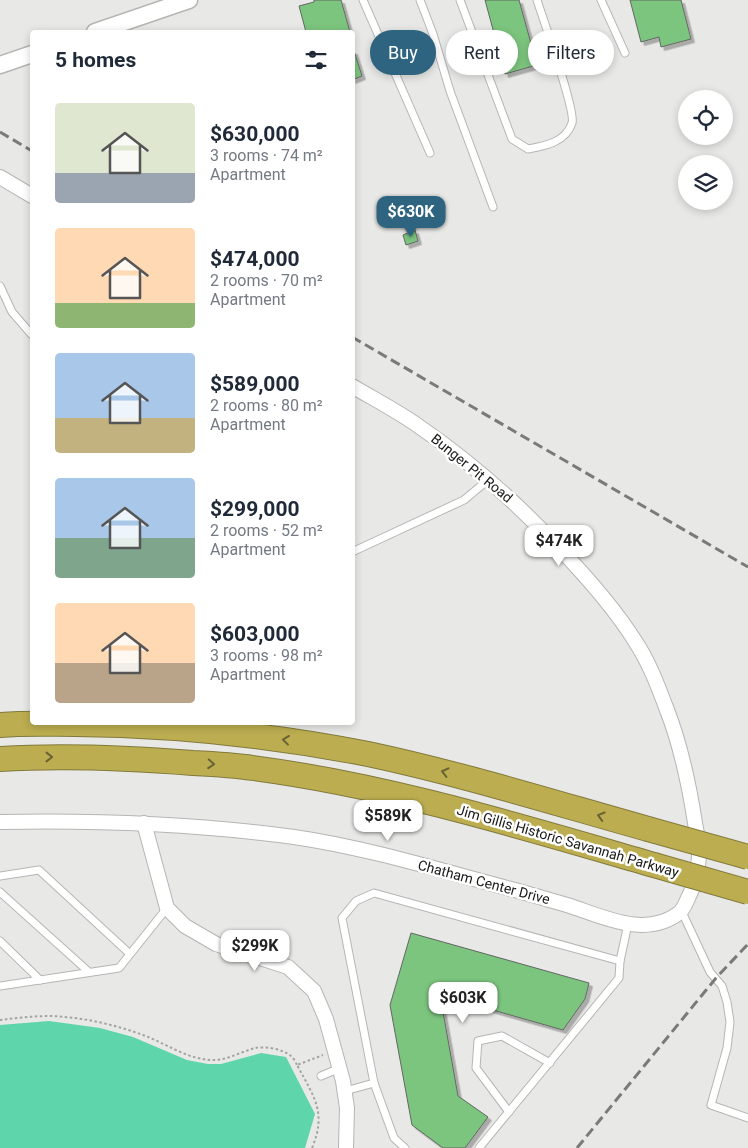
<!DOCTYPE html>
<meta charset="utf-8">
<style>
body{margin:0;font-family:Roboto,sans-serif;background:#f2f2f3;color:#1f2937;height:100vh;display:flex;flex-direction:column;font-size:19px;white-space:nowrap}
*{box-sizing:border-box;margin:0}
p{font-size:16px;color:#747a83}
.icon{flex:none;width:28px;height:28px;fill:none;stroke:currentColor;stroke-width:2;stroke-linecap:round;stroke-linejoin:round}
.map{position:relative;flex:1;overflow:hidden}
.sheet{position:absolute;left:30px;top:30px;width:325px;height:695px;display:flex;flex-direction:column;background:#fff;border-radius:5px;box-shadow:0 2px 8px #0003}
.sheet>*{flex:none}
.banner{position:absolute;left:370px;top:30px;width:302px;height:45px;display:flex;gap:10px}
.tools{position:absolute;left:678px;top:90px;display:grid;gap:10px}
.tools a{display:grid;place-items:center;width:55px;height:55px;border-radius:50%;background:#fff;box-shadow:0 2px 8px #0003;font-size:25px}
.price{position:absolute;translate:-50% -42px;padding:0 11px;border-radius:10px;background:#fff;color:#222;font-size:16px;line-height:32px;filter:drop-shadow(0 1px 2px #0008)}
.price::after{content:'';position:absolute;left:50%;top:30px;width:15px;height:11px;margin-left:-8px;background:inherit;clip-path:polygon(0 0,100% 0,50% 100%)}
.price.active{background:#2f6480;color:#fff}
ul{padding:0;list-style:none}
li{display:flex;align-items:center;gap:15px;height:125px;padding:0 25px}
li span{display:grid;place-items:center;flex:none;width:140px;height:100px;border-radius:5px;color:#555}
li>.icon{margin-inline-start:auto}
span .icon{width:60px;height:60px;fill:#fffc;stroke-width:1}
li b{font-size:21px}
h2{display:flex;justify-content:space-between;align-items:center;height:60px;padding:0 25px;font-size:21px}
.tag{padding:0 18px;border-radius:22px;background:#fff;box-shadow:0 2px 8px #0003;font-size:18px;line-height:45px}
.tag.active{background:#2f6480;color:#fff}
.map>svg:first-child{display:block}
.water{fill:#5ed5ab}
.building{fill:#7bc57e;stroke:#646664;filter:url(#shadow)}
.lines{fill:none;stroke-linecap:round;stroke-linejoin:round}
.service-casing{stroke:#b5b6b4;stroke-width:9}
.minor-casing{stroke:#b5b6b4;stroke-width:16}
.tertiary-casing{stroke:#b5b6b4;stroke-width:19}
.motorway-casing{stroke:#82793c;stroke-width:26}
.path{stroke:#a3a4a2;stroke-width:2;stroke-dasharray:2.5 2.5;stroke-linecap:butt}
.service{stroke:#fff;stroke-width:7}
.minor{stroke:#fff;stroke-width:14}
.tertiary{stroke:#fff;stroke-width:16}
.motorway{stroke:#bbad50;stroke-width:24}
.rail{stroke:#7a7b79;stroke-width:3;stroke-dasharray:10 5;stroke-linecap:butt}
.motorway-bridge-casing{stroke:#82793c;stroke-width:26;stroke-linecap:butt}
.motorway-bridge{stroke:#bbad50;stroke-width:24}
.oneway{stroke:#6a6234}
.labels{text-anchor:middle;dominant-baseline:central;stroke-width:5;stroke-linejoin:round;paint-order:stroke}
.street-label{font-size:14px;fill:#181817;stroke:#fff}
</style>
<div class="map">
<svg width="748" height="1148" viewBox="0 0 748 1148">
<defs>
<filter id="shadow"><feDropShadow dx="3.5" dy="3.5" stdDeviation="0" flood-color="#0004"/></filter>
</defs>
<rect width="100%" height="100%" fill="#e8e9e6"/>
<path class="water" d="M49 1021 100 1028 133 1037 187 1060 208 1064H221L261 1053 286 1057 315 1114 305 1148H0V1025Z"/>
<g class="building">
<path d="M314 0H341L350 32H306L299 6 314 2Z"/>
<path d="M485 0H519L537 65 505 74Z"/>
<path d="M630 0H681L691 39 661 47 659 37 641 42Z"/>
<path d="M352 51H354L362 76 352 80Z"/>
<path d="M415 230 418 241 406 245 403 235Z"/>
<path d="M411 933 589 983 585 999 563 1030 440 995 458 1096 488 1117 465 1148H443L412 1125 390 1005Z"/>
</g>
<g class="lines">
<g class="service-casing">
<g id="service">
<path d="M363 0 430 153"/>
<path d="M420 0 433 34 450 91 493 207"/>
<path d="M460 0 512 139 528 149C545 146 566 142 572 123 576 111 543 19 537 0"/>
<path d="M601 0 625 53"/>
<path d="M0 286 12 312 32 335"/>
<path d="M352 552 464 500 488 480"/>
<path d="M0 876 39 870 130 954"/>
<path d="M0 892 89 972"/>
<path d="M682 912 710 972 722 986 727 1002 730 1022 727 1048 711 1105 748 1118"/>
<path d="M0 941 40 980"/>
<path d="M0 986 119 968 167 908"/>
<path d="M321 1076 340 1068"/>
<path d="M374 1083 394 1138 405 1148"/>
<path d="M345 1091 374 1083 342 918 356 901 374 893 620 961 628 924"/>
<path d="M509 1112 476 1068 478 1041 502 1036 550 1063"/>
<path d="M479 1148 619 978 620 961"/>
</g>
</g>
<g class="minor-casing">
<g id="minor">
<path d="M0 177 32 196"/>
<path d="M0 822C99 820 197 824 294 837 369 848 442 871 515 890 532 895 550 900 567 905 602 916 645 939 679 913 684 909 686 902 689 896 696 883 698 871 699 857 700 846 697 834 695 823 689 784 681 746 667 710 658 686 649 662 635 641 613 606 586 576 557 546 515 501 468 460 417 425 397 411 374 399 352 386"/>
<path d="M144 823 167 908 185 926 216 944 288 967 314 991 326 1019 343 1081 347 1108 346 1148"/>
</g>
</g>
<g class="tertiary-casing">
<g id="tertiary">
<path d="M95 32 189 0"/>
<path d="M0 65 32 54"/>
</g>
</g>
<g class="motorway-casing">
<g id="motorway">
<path d="M0 725C25 723 50 724 75 724 174 725 271 735 368 754 462 774 555 803 648 829"/>
<path d="M0 759C64 755 129 758 193 763 213 764 233 765 253 768 390 786 522 827 654 865"/>
</g>
</g>
<g class="path">
<path d="M0 1020C16 1018 33 1016 50 1016 81 1017 113 1024 143 1035 165 1043 187 1059 211 1060 226 1061 240 1052 255 1048 265 1046 283 1049 291 1056 294 1058 296 1063 297 1065"/>
<path d="M312 1148C327 1112 314 1097 297 1065L323 1055"/>
</g>
<use href="#service" class="service"/>
<use href="#minor" class="minor"/>
<use href="#tertiary" class="tertiary"/>
<use href="#motorway" class="motorway"/>
<g class="rail">
<path d="M0 132 32 151"/>
<path d="M352 337 748 567"/>
<path d="M577 1148 716 978 748 944"/>
</g>
<g class="motorway-bridge-casing">
<g id="motorway-bridge">
<path d="M648 829 748 857"/>
<path d="M654 865 748 892"/>
</g>
</g>
<use href="#motorway-bridge" class="motorway-bridge"/>
</g>
<defs><path id="oneway-chevron" d="M-2-3.5L2.5 0L-2 3.5" fill="none" stroke-width="1.6" stroke-linecap="round" stroke-linejoin="round" transform="scale(1.25)"/></defs>
<g class="oneway">
<use href="#oneway-chevron" transform="translate(286 740) rotate(-173)"/>
<use href="#oneway-chevron" transform="translate(49 757)"/>
<use href="#oneway-chevron" transform="translate(211 764) rotate(4)"/>
<use href="#oneway-chevron" transform="translate(445 772) rotate(-166)"/>
<use href="#oneway-chevron" transform="translate(601 816) rotate(-164)"/>
</g>
<g class="labels">
<g class="street-label">
<text transform="translate(472 468) rotate(39)">Bunger Pit Road</text>
<text transform="translate(568 841) rotate(16)">Jim Gillis Historic Savannah Parkway</text>
<text transform="translate(484 882) rotate(15)">Chatham Center Drive</text>
</g>
</g>
</svg>
<div class="tools">
<a><svg class="icon" aria-label="locate" viewBox="0 0 24 24"><circle cx="12" cy="12" r="6"/><path d="M12 2v4M12 18v4M2 12h4M18 12h4"/></svg></a>
<a><svg class="icon" aria-label="layers" viewBox="0 0 24 24"><path d="M12 4l9 5-9 5-9-5zM3 14l9 5 9-5"/></svg></a>
</div>
<b class="price active" style="left:411px;top:238px">$630K</b>
<b class="price" style="left:559px;top:567px">$474K</b>
<b class="price" style="left:388px;top:842px">$589K</b>
<b class="price" style="left:255px;top:972px">$299K</b>
<b class="price" style="left:463px;top:1024px">$603K</b>
<div class="banner">
<a class="tag active">Buy</a>
<a class="tag">Rent</a>
<a class="tag">Filters</a>
</div>
<section class="sheet">
<h2>5 homes<svg class="icon" aria-label="filters" viewBox="0 0 24 24"><path d="M4 7h16M4 17h16"/><circle cx="9" cy="7" r="2"/><circle cx="15" cy="17" r="2"/></svg></h2>
<ul>
<li><span style="background:linear-gradient(#dfe7d0 70%,#9aa5b1 0)"><svg class="icon" aria-label="home" viewBox="0 0 24 24"><path d="M3 11l9-7 9 7M6 9v11h12V9"/></svg></span><div><b>$630,000</b><p>3 rooms · 74 m²</p><p>Apartment</p></div></li>
<li><span style="background:linear-gradient(#ffd9b3 75%,#8fb573 0)"><svg class="icon" aria-label="home" viewBox="0 0 24 24"><path d="M3 11l9-7 9 7M6 9v11h12V9"/></svg></span><div><b>$474,000</b><p>2 rooms · 70 m²</p><p>Apartment</p></div></li>
<li><span style="background:linear-gradient(#a9c7e8 65%,#c2b280 0)"><svg class="icon" aria-label="home" viewBox="0 0 24 24"><path d="M3 11l9-7 9 7M6 9v11h12V9"/></svg></span><div><b>$589,000</b><p>2 rooms · 80 m²</p><p>Apartment</p></div></li>
<li><span style="background:linear-gradient(#a9c7e8 60%,#7fa58c 0)"><svg class="icon" aria-label="home" viewBox="0 0 24 24"><path d="M3 11l9-7 9 7M6 9v11h12V9"/></svg></span><div><b>$299,000</b><p>2 rooms · 52 m²</p><p>Apartment</p></div></li>
<li><span style="background:linear-gradient(#ffd9b3 60%,#b9a48a 0)"><svg class="icon" aria-label="home" viewBox="0 0 24 24"><path d="M3 11l9-7 9 7M6 9v11h12V9"/></svg></span><div><b>$603,000</b><p>3 rooms · 98 m²</p><p>Apartment</p></div></li>
</ul>
</section>
</div>
